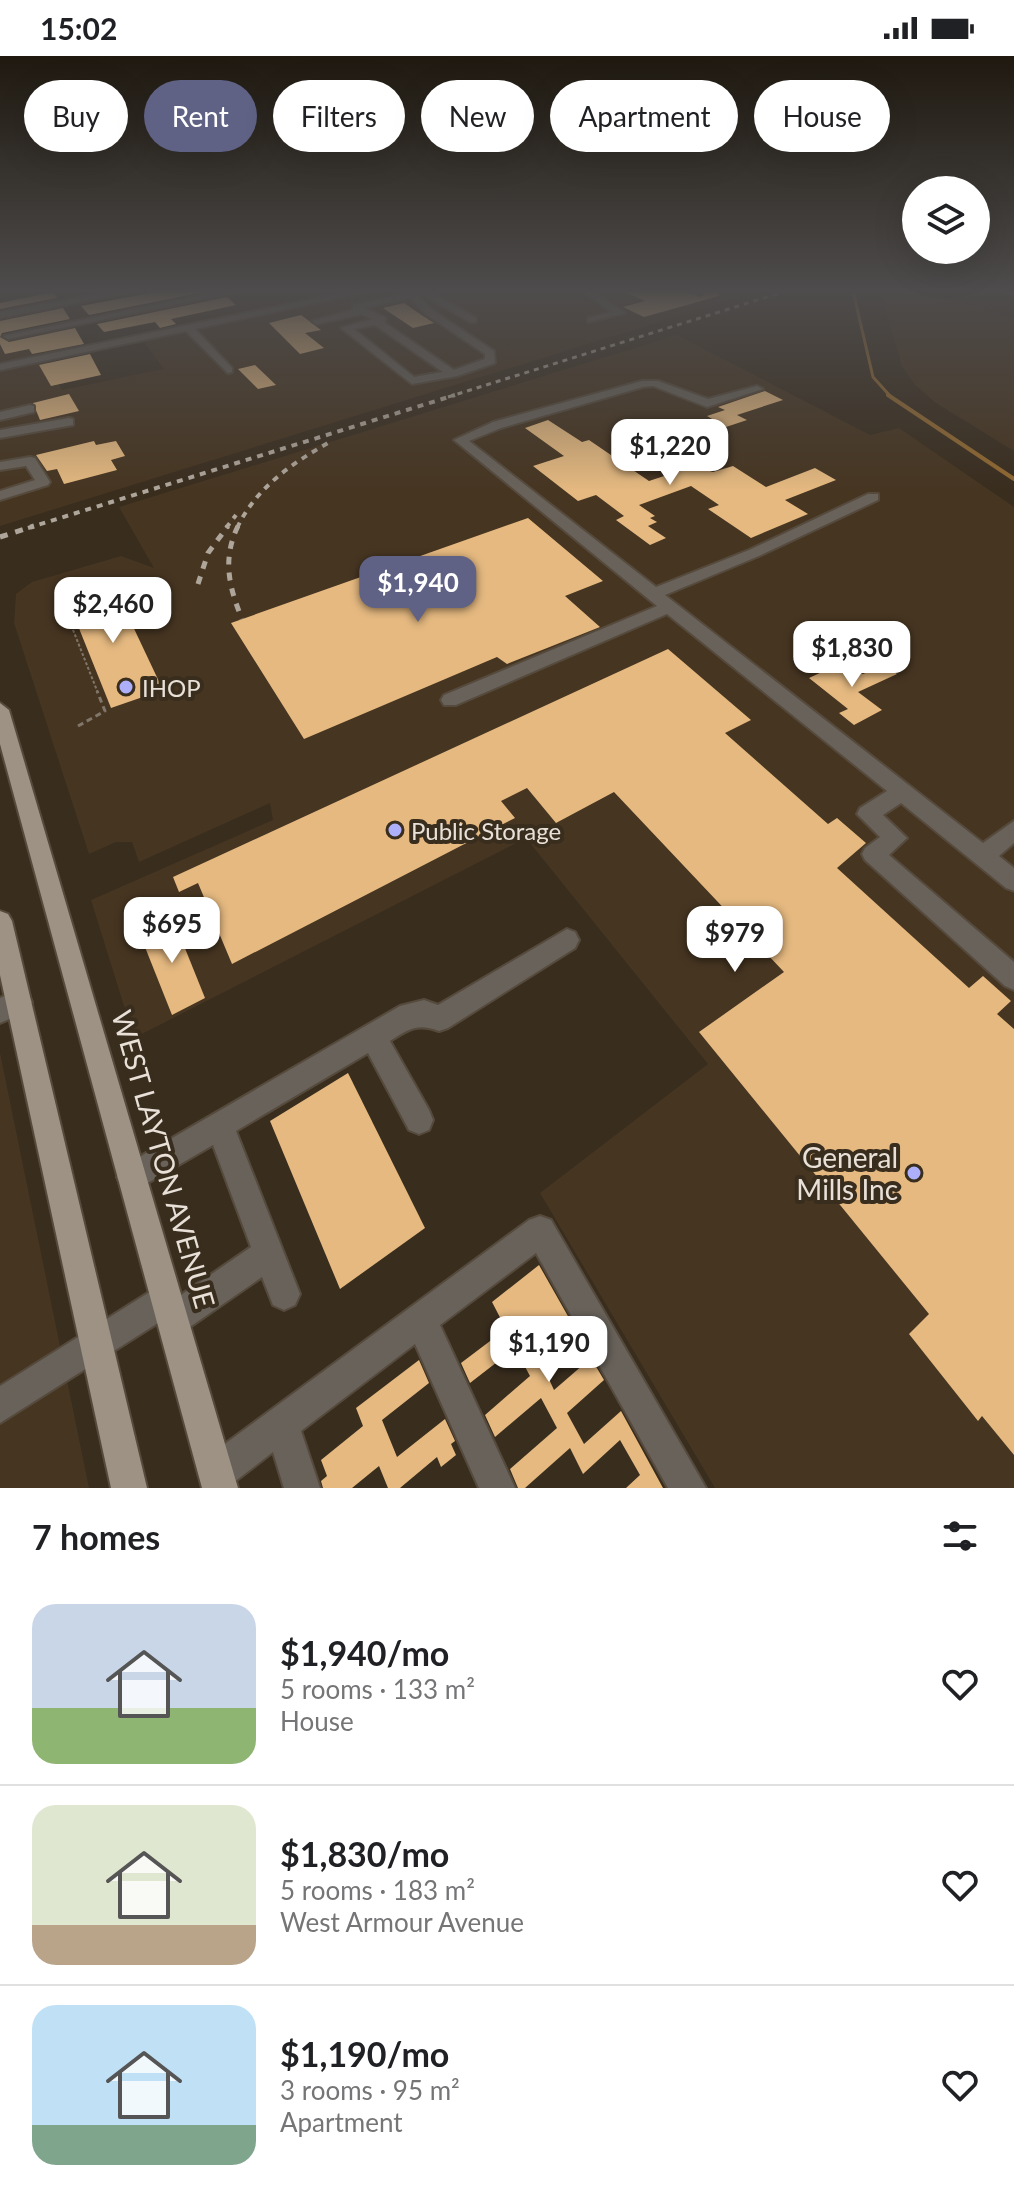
<!DOCTYPE html>
<meta charset="utf-8">
<style>
body{margin:0;font-family:Lato,sans-serif;background:#f2f2f2;color:#202124;height:100vh;display:flex;flex-direction:column;font-size:30px;white-space:nowrap}
*{box-sizing:border-box;margin:0}
p{font-size:26px;color:#757577}
.icon{flex:none;width:44px;height:44px;fill:none;stroke:currentColor;stroke-width:2;stroke-linecap:round;stroke-linejoin:round}
.map{position:relative;height:1432px;overflow:hidden}
.side{display:flex;flex-direction:column;background:#fff;flex:1}
.side>*{flex:none}
.banner{position:absolute;left:24px;top:24px;width:966px;height:72px;display:flex;gap:16px}
.tools{position:absolute;left:902px;top:120px;display:grid;gap:16px}
.tools a{display:grid;place-items:center;width:88px;height:88px;border-radius:50%;background:#fff;box-shadow:0 8px 32px #0002;font-size:40px}
.price{position:absolute;translate:-50% -68px;padding:0 18px;border-radius:16px;background:#fff;color:#222;font-size:26px;line-height:52px;filter:drop-shadow(0 2px 4px #0008)}
.price::after{content:'';position:absolute;left:50%;top:48px;width:24px;height:18px;margin-left:-12px;background:inherit;clip-path:polygon(0 0,100% 0,50% 100%)}
.price.active{background:#5f6185;color:#fff}
ul{padding:0;list-style:none}
li{display:flex;align-items:center;gap:24px;height:200px;padding:0 32px}
li+li{border-top:2px solid #e0e0e0}
li span{display:grid;place-items:center;flex:none;width:224px;height:160px;border-radius:24px;color:#555}
li>.icon{margin-inline-start:auto}
span .icon{width:96px;height:96px;fill:#fffc;stroke-width:1}
li b{font-size:34px}
h2{display:flex;justify-content:space-between;align-items:center;height:96px;padding:0 32px;font-size:34px}
.pill{padding:0 28px;border-radius:36px;background:#fff;box-shadow:0 8px 32px #0002;font-size:28px;line-height:72px}
.pill.active{background:#5f6185;color:#fff}
.status{display:flex;justify-content:space-between;align-items:center;height:56px;padding:0 40px;background:#fff;direction:ltr}
.status svg{height:22px;fill:currentColor}
.map>svg:first-child{display:block}
.built{fill:#463521}
.lines{fill:none;stroke-linecap:round;stroke-linejoin:round}
.stream-far1{stroke:#926931;stroke-width:3}
.stream{stroke:#926931;stroke-width:4}
.building{fill:#e5b980}
.minor-casing{stroke:#554a3c;stroke-width:4}
.major-casing{stroke:#554a3c;stroke-width:4}
.highway-casing{stroke:#554a3c;stroke-width:4}
.path-far1{stroke:#807669;stroke-width:2;stroke-dasharray:3 2;stroke-linecap:butt}
.path{stroke:#807669;stroke-width:3;stroke-dasharray:6 4;stroke-linecap:butt}
.minor{fill:#68625a;fill-rule:evenodd}
.major{fill:#9e9284;fill-rule:evenodd}
.highway{fill:#b4a594;fill-rule:evenodd}
.rail-far2{stroke:#afa69b;stroke-width:3;stroke-dasharray:5 5;stroke-linecap:butt}
.rail-far1{stroke:#afa69b;stroke-width:4;stroke-dasharray:6 6;stroke-linecap:butt}
.rail{stroke:#afa69b;stroke-width:5;stroke-dasharray:8 8;stroke-linecap:butt}
.poi-dot{fill:#adaffb;stroke:#392d1e;stroke-width:3}
.labels{text-anchor:middle;dominant-baseline:central;stroke-width:8;stroke-linejoin:round;paint-order:stroke}
.poi-label{font-size:24px;fill:#e9e1d8;stroke:#392d1e;text-anchor:start}
.near-poi-label{font-size:28px;fill:#e9e1d8;stroke:#392d1e;text-anchor:end}
.near-street-label{font-size:28px;fill:#e9e1d8;stroke:#392d1e}
</style>
<div class="status"><b>15:02</b><svg viewBox="0 0 49 12"><path d="M0 12V9h3v3zM5 12V6h3v6zM10 12V3h3v9zM15 12V0h3v12zM26 1h20v11H26zM47 4h2v5h-2z"/></svg></div>
<div class="map">
<svg width="1014" height="1432" viewBox="0 0 1014 1432">
<rect width="100%" height="100%" fill="#392d1e"/>
<g class="built">
<path d="M365 235H759L0 470V282L56 270 74 296 45 302 62 334 164 313 141 282Z"/>
<path d="M890 235H919L1014 263V395L936 347 915 329 902 310 881 238Z"/>
<path d="M677 279 870 379 899 372 1014 451V1432H715L540 1137 708 1008 526 782 134 982 91 844 273 764 270 747 139 806 132 786H116L89 798 14 567 16 538 32 526 121 500 154 512 119 451Z"/>
<path d="M0 997 89 1432H0Z"/>
</g>
<g class="lines">
<path class="stream-far1" d="M853 235 873 321 891 341"/>
<path class="stream" d="M888 339 1014 423"/>
</g>
<g class="building">
<path d="M161 235H209L89 259 81 250Z"/>
<path d="M623 235H686L700 241 709 235H718L719 240 644 261 623 251 645 245Z"/>
<path d="M54 236 57 242 0 253V247Z"/>
<path d="M227 241 236 249 171 263 176 268 160 272 155 266 104 276 97 268Z"/>
<path d="M404 247 423 260 434 267 413 272 383 252Z"/>
<path d="M63 252 70 263 2 277 0 281 9 286 75 272 84 288 32 298 29 293 5 298 0 288V265Z"/>
<path d="M301 259 321 274 305 277 324 292 300 298 269 267Z"/>
<path d="M90 298 101 319 51 330 39 309Z"/>
<path d="M255 309 276 329 258 333 238 313Z"/>
<path d="M765 335 783 344 737 359 747 364 726 371 707 360 725 354 718 351Z"/>
<path d="M69 338 79 355 40 364 33 347Z"/>
<path d="M548 364 582 386 589 384 649 425 694 410 713 416 733 410 766 431 815 412 836 424 785 444 808 458 751 482 708 453 719 449 691 430 639 449 655 460 650 462 657 466 648 470 666 482 650 489 616 464 624 460 596 439 578 445 533 410 564 400 525 372Z"/>
<path d="M94 385 96 389 116 385 125 400 111 404 117 414 64 428 57 413 47 415 36 399Z"/>
<path d="M528 462 603 525 565 540 600 571 507 608 497 601 304 683 231 567Z"/>
<path d="M112 526 163 634 111 652 66 540Z"/>
<path d="M668 593 751 664 725 677 828 768 837 762 866 787 837 812 969 932 983 920 1011 945 997 958 1014 973V1399L982 1360 978 1365 909 1278 929 1258 699 976 784 916 614 736 556 767 527 732 501 745 515 762 232 908 198 827 179 836 173 821Z"/>
<path d="M839 608 844 612 850 609 863 618 884 608 897 618 858 636 882 654 854 669 839 657 848 653 809 622Z"/>
<path d="M172 860 205 942 172 959 139 876Z"/>
<path d="M348 1017 425 1172 340 1233 270 1065Z"/>
<path d="M539 1209 577 1276 541 1306 554 1334 591 1302 604 1324 567 1357 584 1388 621 1355 663 1432H626L640 1419 620 1384 583 1418 570 1392 525 1432H518L510 1413 557 1372 541 1342 495 1381 485 1359 530 1320 515 1292 470 1327 461 1307 506 1273 492 1246Z"/>
<path d="M419 1304 429 1327 382 1364 397 1401 445 1363 455 1385 451 1388 456 1399 441 1411 437 1401 400 1432H388L379 1410 352 1432H323L321 1425 327 1420 321 1404 363 1370 356 1352Z"/>
</g>
<g class="lines">
<g class="minor-casing">
<g id="minor">
<path d="M115 235H134L0 262V256Z"/>
<path d="M223 235H241L8 283 3 280Z"/>
<path d="M352 235H370L195 273 232 312V316L228 317 186 275 0 314V308Z"/>
<path d="M419 235H430L476 262V266H470L424 239 419 240 432 254 494 295 495 307 457 320 412 328 341 272 372 263 362 258 317 268 312 265 353 254V249ZM410 242 426 258 485 298V303L454 314 385 267 386 262 364 252ZM375 269 443 316 414 321 354 273Z"/>
<path d="M582 235H592L625 257 588 266V262L612 256Z"/>
<path d="M689 235H706L701 238Z"/>
<path d="M642 325H658L708 343 757 330 763 333 707 351 653 330 643 331 501 372 469 385 656 531 749 494 868 438H878V444L759 500 665 539 983 787 1014 765V787L999 800 1014 812V835L1006 832 901 747 883 759 907 782 889 799 1014 906V934L1005 930 865 804 862 798 865 792 880 781 857 758 860 752 887 735 667 558 456 649H444L441 644 444 639 657 550 454 384 493 366Z"/>
<path d="M30 349 34 350V356L0 364V356Z"/>
<path d="M69 362 73 363V369L0 382V374Z"/>
<path d="M30 401 35 402 50 426 48 429 0 444V435L35 424 26 410 0 414V406Z"/>
<path d="M567 873 575 876 579 884 575 892 448 972 439 975C417 967 409 973 390 985L429 1054 433 1064 429 1074 419 1078 409 1074 368 997 236 1075 300 1238 295 1249 284 1254 273 1249 262 1221 184 1275 173 1280 162 1275 158 1267 0 1367V1330L156 1232 167 1227 178 1232 181 1239 251 1191 213 1089 132 1136 122 1131 117 1121 122 1111 400 950 424 944 438 949Z"/>
<path d="M19 934 28 937 32 946 28 955 0 967V942Z"/>
<path d="M540 1160 551 1164 706 1432H668L536 1197 440 1269 515 1432H479L415 1288 301 1375 320 1432H284L273 1396 229 1430H203L198 1417 203 1404 529 1164Z"/>
</g>
</g>
<g class="major-casing">
<g id="major">
<path d="M0 647 9 654 238 1432H202L0 688Z"/>
<path d="M0 855 8 858 12 865 147 1432H111L0 919Z"/>
</g>
</g>
<g class="highway-casing">
<path id="highway" d="M1002 235H1014V240Z"/>
</g>
<path class="path-far1" d="M98 637 60 541 109 526"/>
<path class="path" d="M78 670 105 655 97 635"/>
<use href="#minor" class="minor"/>
<use href="#major" class="major"/>
<use href="#highway" class="highway"/>
<path class="rail-far2" d="M448 341 786 235"/>
<g class="rail-far1">
<path d="M28 472 455 339"/>
<path d="M226 472 236 459"/>
<path d="M237 472C256 432 291 408 328 387"/>
</g>
<g class="rail">
<path d="M238 470C222 503 229 531 242 563"/>
<path d="M0 481 34 470"/>
<path d="M198 528 208 497 228 470"/>
</g>
</g>
<linearGradient id="sky" x2="0" y2="1"><stop stop-color="#1f1910"/><stop offset="0.54" stop-color="#4e4c4c"/><stop offset="1" stop-color="#4e4c4c" stop-opacity="0"/></linearGradient>
<rect width="1014" height="435" fill="url(#sky)"/>
<g class="poi-dot">
<circle cx="126" cy="631" r="8"/>
<circle cx="395" cy="774" r="8"/>
<circle cx="914" cy="1117" r="8"/>
</g>
<g class="labels">
<g class="poi-label">
<text x="142" y="631">IHOP</text>
<text x="411" y="774">Public Storage</text>
</g>
<g class="near-poi-label">
<text x="898" y="1101">General<tspan x="898" dy="32">Mills Inc</tspan></text>
</g>
<g class="near-street-label">
<text transform="translate(164 1103) rotate(74)">WEST LAYTON AVENUE</text>
</g>
</g>
</svg>
<div class="tools">
<a><svg class="icon" aria-label="layers" viewBox="0 0 24 24"><path d="M12 4l9 5-9 5-9-5zM3 14l9 5 9-5"/></svg></a>
</div>
<b class="price" style="left:670px;top:431px">$1,220</b>
<b class="price active" style="left:418px;top:568px">$1,940</b>
<b class="price" style="left:113px;top:589px">$2,460</b>
<b class="price" style="left:852px;top:633px">$1,830</b>
<b class="price" style="left:172px;top:909px">$695</b>
<b class="price" style="left:735px;top:918px">$979</b>
<b class="price" style="left:549px;top:1328px">$1,190</b>
<div class="banner">
<a class="pill">Buy</a>
<a class="pill active">Rent</a>
<a class="pill">Filters</a>
<a class="pill">New</a>
<a class="pill">Apartment</a>
<a class="pill">House</a>
</div>
</div>
<section class="side">
<h2>7 homes<svg class="icon" aria-label="filters" viewBox="0 0 24 24"><path d="M4 7h16M4 17h16"/><circle cx="9" cy="7" r="2"/><circle cx="15" cy="17" r="2"/></svg></h2>
<ul>
<li><span style="background:linear-gradient(#c9d6e8 65%,#8fb573 0)"><svg class="icon" aria-label="home" viewBox="0 0 24 24"><path d="M3 11l9-7 9 7M6 9v11h12V9"/></svg></span><div><b>$1,940/mo</b><p>5 rooms · 133 m²</p><p>House</p></div><svg class="icon" aria-label="heart" viewBox="0 0 24 24"><path d="M12 20l-8-8c-3-5 5-10 8-4 3-6 11-1 8 4z"/></svg></li>
<li><span style="background:linear-gradient(#dfe7d0 75%,#b9a48a 0)"><svg class="icon" aria-label="home" viewBox="0 0 24 24"><path d="M3 11l9-7 9 7M6 9v11h12V9"/></svg></span><div><b>$1,830/mo</b><p>5 rooms · 183 m²</p><p>West Armour Avenue</p></div><svg class="icon" aria-label="heart" viewBox="0 0 24 24"><path d="M12 20l-8-8c-3-5 5-10 8-4 3-6 11-1 8 4z"/></svg></li>
<li><span style="background:linear-gradient(#bfe0f5 75%,#7fa58c 0)"><svg class="icon" aria-label="home" viewBox="0 0 24 24"><path d="M3 11l9-7 9 7M6 9v11h12V9"/></svg></span><div><b>$1,190/mo</b><p>3 rooms · 95 m²</p><p>Apartment</p></div><svg class="icon" aria-label="heart" viewBox="0 0 24 24"><path d="M12 20l-8-8c-3-5 5-10 8-4 3-6 11-1 8 4z"/></svg></li>
</ul>
</section>
